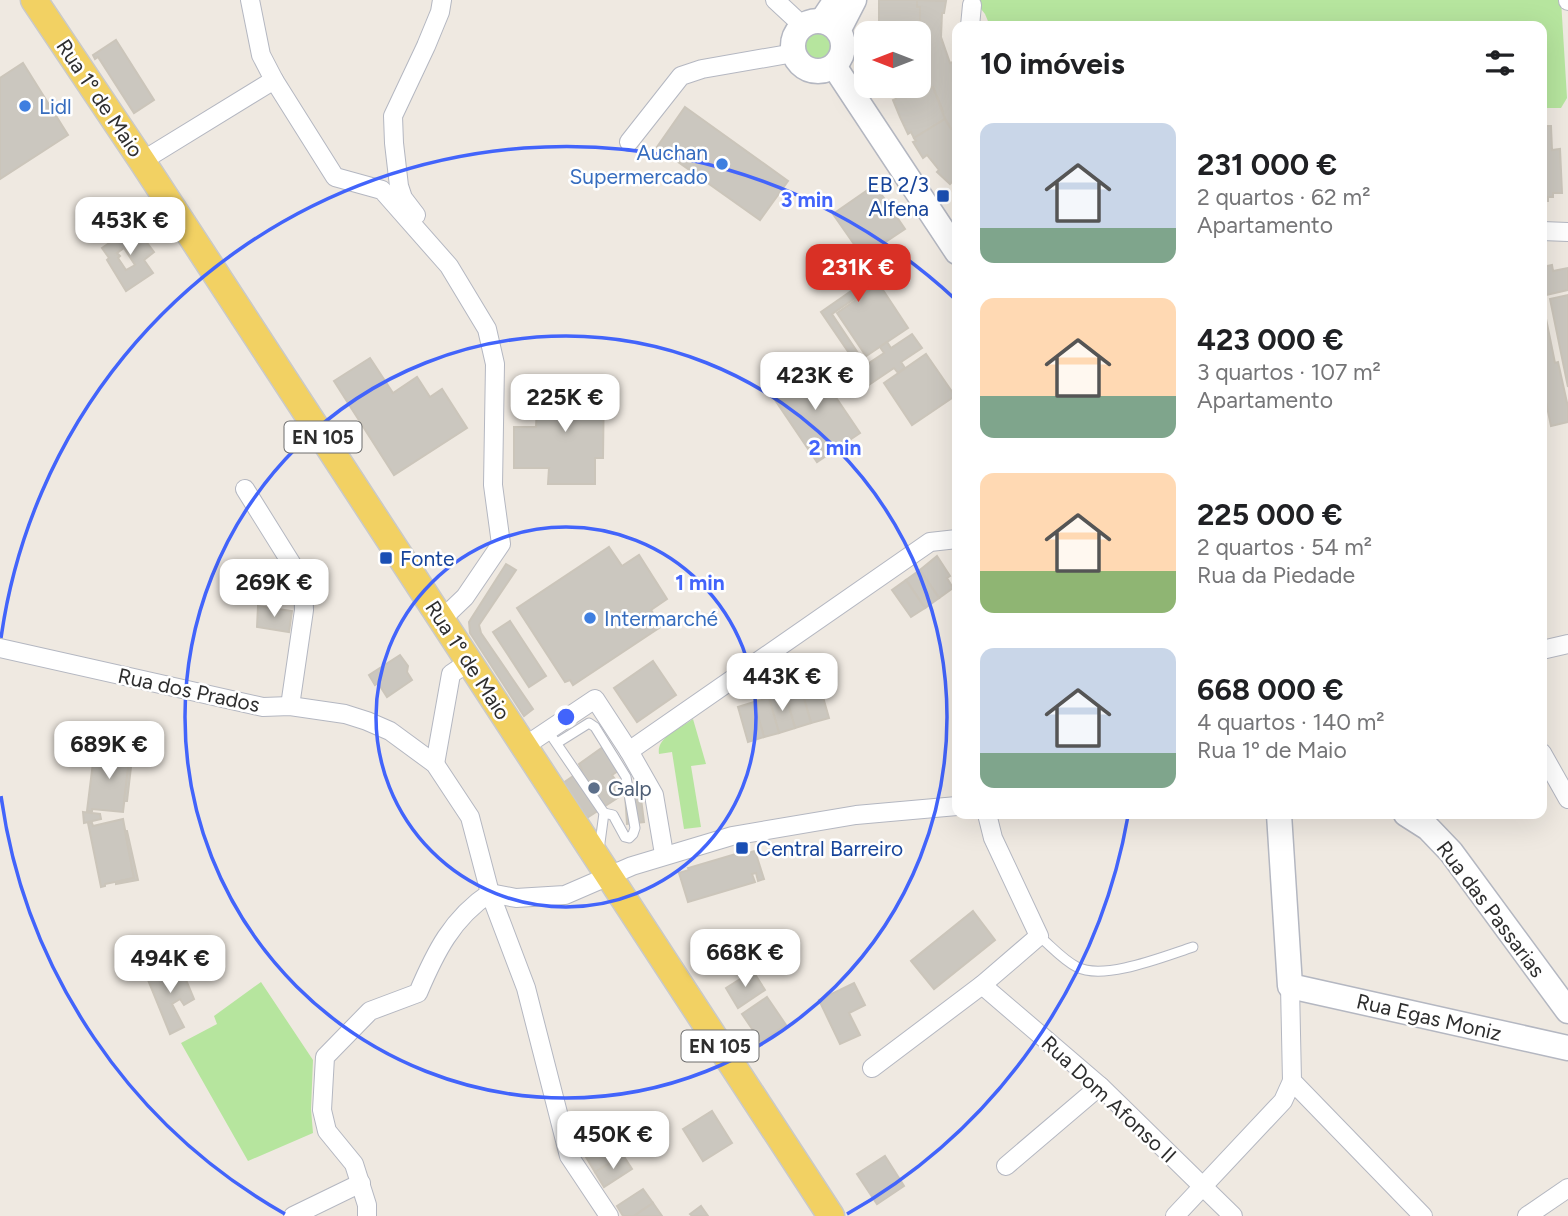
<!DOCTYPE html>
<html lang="pt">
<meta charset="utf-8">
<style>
body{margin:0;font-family:Figtree,sans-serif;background:#f6f6f6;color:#202124;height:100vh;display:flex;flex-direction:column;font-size:26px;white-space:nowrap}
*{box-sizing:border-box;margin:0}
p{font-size:23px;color:#757577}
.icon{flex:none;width:38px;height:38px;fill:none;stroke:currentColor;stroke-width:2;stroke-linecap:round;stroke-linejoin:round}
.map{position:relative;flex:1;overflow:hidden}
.side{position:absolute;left:952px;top:21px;width:595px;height:798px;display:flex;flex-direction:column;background:#fff;border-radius:14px;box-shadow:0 7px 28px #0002}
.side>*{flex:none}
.needle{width:46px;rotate:270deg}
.tools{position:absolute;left:854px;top:21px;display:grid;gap:14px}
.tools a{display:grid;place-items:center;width:77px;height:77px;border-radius:14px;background:#fff;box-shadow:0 7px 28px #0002;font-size:35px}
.price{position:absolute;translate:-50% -60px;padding:0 16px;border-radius:14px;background:#fff;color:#222;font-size:23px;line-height:46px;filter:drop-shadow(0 2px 4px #0008)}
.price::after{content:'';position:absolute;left:50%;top:42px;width:21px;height:16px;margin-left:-10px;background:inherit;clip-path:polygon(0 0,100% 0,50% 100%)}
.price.on{background:#d93025;color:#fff}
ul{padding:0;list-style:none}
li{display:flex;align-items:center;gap:21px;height:175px;padding:0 28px}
li span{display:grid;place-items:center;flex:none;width:196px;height:140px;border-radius:14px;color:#555}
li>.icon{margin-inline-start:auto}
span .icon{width:84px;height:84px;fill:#fffc;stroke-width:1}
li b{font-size:30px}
h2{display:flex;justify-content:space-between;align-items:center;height:84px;padding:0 28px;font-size:30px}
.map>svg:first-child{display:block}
.green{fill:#b6e59e}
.building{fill:#cbc7bf;stroke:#cbc5ba;stroke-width:2;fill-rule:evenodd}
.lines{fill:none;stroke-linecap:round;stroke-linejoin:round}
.lane-casing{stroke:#b4b7c1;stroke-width:11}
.street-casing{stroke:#b4b7c1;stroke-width:20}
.secondary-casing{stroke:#b4b7c1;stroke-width:27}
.primary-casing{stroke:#c9c9c9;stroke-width:29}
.lane{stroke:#fff;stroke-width:9}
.street{stroke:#fff;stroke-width:18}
.secondary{stroke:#fff;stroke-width:24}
.primary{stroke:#f2d163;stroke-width:26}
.ring{fill:none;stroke:#4264fb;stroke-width:3.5}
.shop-dot{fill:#3f7fe0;stroke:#fff;stroke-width:2.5}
.transit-dot{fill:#1a4fb4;stroke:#fff;stroke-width:2.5}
.service-dot{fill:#5c6f8a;stroke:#fff;stroke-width:2.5}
.labels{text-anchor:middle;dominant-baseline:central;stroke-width:5;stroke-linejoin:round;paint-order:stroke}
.shield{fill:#fff;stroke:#6d6d6d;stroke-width:2}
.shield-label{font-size:19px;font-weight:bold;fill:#2e2e2e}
.street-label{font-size:21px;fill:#2e2e2e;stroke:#fff}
.shop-label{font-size:21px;fill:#366cbe;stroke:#fff;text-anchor:start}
.transit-label{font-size:21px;fill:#164399;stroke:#fff;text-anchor:start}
.service-label{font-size:21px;fill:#4e5e75;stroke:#fff;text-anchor:start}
.centre{fill:#4264fb;stroke:#fff;stroke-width:3.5}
.ring-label{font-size:21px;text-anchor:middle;font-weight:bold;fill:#4264fb;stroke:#fff;stroke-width:5;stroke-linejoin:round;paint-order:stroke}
</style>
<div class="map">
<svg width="1568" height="1216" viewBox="0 0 1568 1216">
<rect width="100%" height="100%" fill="#efe9e1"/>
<g class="green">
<path d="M974 0H1561L1567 98 1561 108H1542V26H990L985 14Z"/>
<circle cx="817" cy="46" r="16"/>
<path d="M693 719 706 764 691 766 701 827 684 829 672 752 659 754C656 737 681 728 693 719Z"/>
<path d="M261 982 313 1060 311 1109 313 1133 248 1161 181 1043 217 1024 214 1016Z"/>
</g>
<g class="building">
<path d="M879 0H917V7H920V32L879 33Z"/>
<path d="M917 0 946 1 944 13H942L941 37 950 63 953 62 957 73V131L954 128 951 129 941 112 943 111 933 87 930 88 925 75 929 74 922 46H919L917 32H920V7H917Z"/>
<path d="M116 40 154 100 134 113 98 57 95 59 93 55Z"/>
<path d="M919 46H922L929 74 925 75 928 81 919 84Z"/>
<path d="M23 63 68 135 0 179V78Z"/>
<path d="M928 81 930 88 933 87 945 119 914 138 911 132 908 134 900 117 893 100 896 99 894 92Z"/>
<path d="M888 86H913L894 92Z"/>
<path d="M685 107 788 181 760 220 657 147Z"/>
<path d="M945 119 951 129 954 128 957 131V181L955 185 952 182 950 184 937 172 939 170 927 155 923 158 913 142 916 141 914 138Z"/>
<path d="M1542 126H1551L1552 150 1560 149 1562 193H1553V197H1548V201H1542Z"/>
<path d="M875 185 905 229 863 257 833 214Z"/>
<path d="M140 222 147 233 142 236 154 252 144 260 153 273 126 291 107 260 109 258 102 248ZM124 248 135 265 126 270 118 258 120 256 117 253Z"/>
<path d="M882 244 898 269 832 314 866 365 860 369 821 312 887 266 877 248Z"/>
<path d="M1552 265 1553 271 1568 268V290L1542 296V267Z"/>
<path d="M879 284 908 328 866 356 837 313Z"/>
<path d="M1568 295V387L1550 299Z"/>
<path d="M1542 299 1555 363 1558 362 1568 407V422L1551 426 1545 397 1542 398Z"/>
<path d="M912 334 922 348 901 362 905 368 898 373 894 368 851 397 846 390 836 397 830 389 884 353 880 347 887 342 891 348Z"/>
<path d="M926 354 955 396 912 425 884 383Z"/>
<path d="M370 358 393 393 417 377 430 397 442 389 467 428 394 475 334 381Z"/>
<path d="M812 362 860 433 817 462 769 391Z"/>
<path d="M590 380H604L603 458H595V484H548L549 468H514V427H536L537 406H544V384H590Z"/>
<path d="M609 547 622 566 639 555 667 599 651 610 662 626 573 685 570 680 565 682 517 608Z"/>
<path d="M937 556 950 576 947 578 953 588 939 598 920 570Z"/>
<path d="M506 564 516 570 479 625 481 633 533 709 524 716 470 633 469 622Z"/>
<path d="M920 570 939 598 925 608 906 580Z"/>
<path d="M906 580 925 608 911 617 892 590Z"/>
<path d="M258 606 292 611 289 632 257 627Z"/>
<path d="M510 621 546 676 529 687 493 632Z"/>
<path d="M400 655 408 666 407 672 412 680 387 697 378 683 375 685 369 675Z"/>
<path d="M653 661 676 695 637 722 614 688Z"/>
<path d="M819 683 829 718 811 723 801 688Z"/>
<path d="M801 688 811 723 795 728 785 693Z"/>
<path d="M785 693 795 728 779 733 769 698Z"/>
<path d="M769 698 779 733 764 737 754 702Z"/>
<path d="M754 702 764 737 748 742 738 707Z"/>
<path d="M95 746 99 747V749L130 753 123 812 92 809V811H87Z"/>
<path d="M111 747 133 750 127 801H124L130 753 111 751Z"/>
<path d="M603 747 618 771 612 775 625 793 587 818 563 783 582 770 579 764Z"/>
<path d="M640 791 644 822 627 824 625 793Z"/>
<path d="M83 812 100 814 101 819 84 823Z"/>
<path d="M123 819 134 878 105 884V886L101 887 88 823H92L93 826Z"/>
<path d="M125 831H127L138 880 116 884V882L134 878Z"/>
<path d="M746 851 747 853 755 851 764 879 758 881 756 873 752 874 755 882 688 902 679 873 689 870 688 868Z"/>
<path d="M973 911 995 940 934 989 911 961Z"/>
<path d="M158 969 160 972 166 969 170 976 182 970 194 999 184 1005 180 999 172 1004 184 1027 170 1034 146 975Z"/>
<path d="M753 971 765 990 738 1008 726 988Z"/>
<path d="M854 983 865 1005 849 1013 860 1035 840 1044 819 1000Z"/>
<path d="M767 997 786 1025 761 1042 742 1014Z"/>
<path d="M712 1111 732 1143 703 1161 683 1129Z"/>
<path d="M613 1140 623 1155 595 1172 586 1157Z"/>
<path d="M623 1155 632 1169 604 1187 595 1172Z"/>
<path d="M885 1156 904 1186 877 1204 857 1174Z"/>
<path d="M643 1189 653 1203 634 1216H623L617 1206Z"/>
<path d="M653 1203 662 1216H634Z"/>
<path d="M701 1206 708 1216H692L690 1214Z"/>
</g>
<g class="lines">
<g class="lane-casing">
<g id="lane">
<path d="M548 731 604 813 599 850"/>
<path d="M557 743 589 723 595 727 626 777 635 828 633 834 629 838 625 837 613 815 604 813"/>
<path d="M1039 936C1051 946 1063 960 1077 967 1104 981 1165 956 1193 947"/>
</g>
</g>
<g class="street-casing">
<g id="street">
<path d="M250 0 261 55 274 80 335 177 382 190 449 266 487 329 495 364 493 485 501 544 465 597 442 619"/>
<path d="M775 0 803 26"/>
<path d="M1568 0V1"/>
<path d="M970 26 972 5"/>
<path d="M629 142 681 76 702 69 794 53"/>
<path d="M142 161 274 80"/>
<path d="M416 215 403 198 399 186 394 143 393 116 426 46 440 12 442 0"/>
<path d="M1542 231 1568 232"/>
<path d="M245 489 303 582 304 610 290 706"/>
<path d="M0 648 263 707 290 706 345 714 367 721 390 731 435 764 470 817 490 893 526 988 569 1156 609 1216"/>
<path d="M1542 650 1568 644"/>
<path d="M525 746 595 699 629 751 654 795 664 854"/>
<path d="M629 751 930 542 957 539"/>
<path d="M1542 753 1568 799"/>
<path d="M435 764 451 674 470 661"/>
<path d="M490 893 516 898 565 895 632 866 732 836 856 815 957 806"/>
<path d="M982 985 1100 1086 1233 1216"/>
<path d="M1290 986 1292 1081 1423 1216"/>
<path d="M872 1068 982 985 1039 936 993 838 987 814"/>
<path d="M1006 1166 1100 1086"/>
<path d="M293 1216 361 1183"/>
<path d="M367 1216V1205L354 1164 327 1131 322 1110 325 1057 370 1011 418 993C435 953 452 918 490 893"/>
<path d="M1175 1216 1283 1101 1292 1081"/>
<path d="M1527 1216 1568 1188"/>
</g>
</g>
<g class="secondary-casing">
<g id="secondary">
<path d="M822 21 836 0"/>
<circle cx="818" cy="46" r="25"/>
<path d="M838 31 854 0"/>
<path d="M834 66 957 252"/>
<path d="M1279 814 1290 986 1568 1048"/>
<path d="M1406 814 1428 828 1451 852 1568 1011"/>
</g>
</g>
<g class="primary-casing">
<path id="primary" d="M34 0 142 161 831 1216"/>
</g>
<use href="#lane" class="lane"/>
<use href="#street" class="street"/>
<use href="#secondary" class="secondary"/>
<use href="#primary" class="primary"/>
</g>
<g class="ring">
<circle cx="566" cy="717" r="190"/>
<circle cx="566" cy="717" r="381"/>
<path d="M1128 816A571 571 0 0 1 847 1214M285 1214A571 571 0 0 1 1 796M1 638A571 571 0 0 1 955 299"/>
</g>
<g class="shop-dot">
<circle cx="25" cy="106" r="7"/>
<circle cx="722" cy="164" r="7"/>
<circle cx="590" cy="618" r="7"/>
</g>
<g class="transit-dot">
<rect x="936" y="189" width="14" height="14" rx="3.5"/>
<rect x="379" y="551" width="14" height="14" rx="3.5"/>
<rect x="735" y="841" width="14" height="14" rx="3.5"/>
</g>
<circle class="service-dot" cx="594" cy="788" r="7"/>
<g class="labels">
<g class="shield">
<rect x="284.5" y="421.5" width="77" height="31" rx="5"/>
<rect x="681.5" y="1030.5" width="77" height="31" rx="5"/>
</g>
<g class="shield-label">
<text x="323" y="437">EN 105</text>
<text x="720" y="1046">EN 105</text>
</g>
<g class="street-label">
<text transform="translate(100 98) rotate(56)">Rua 1º de Maio</text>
<text transform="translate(468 660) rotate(57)">Rua 1º de Maio</text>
<text transform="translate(189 690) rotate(12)">Rua dos Prados</text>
<text transform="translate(1491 909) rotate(53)">Rua das Passarias</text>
<text transform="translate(1429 1017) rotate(13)">Rua Egas Moniz</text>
<text transform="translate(1109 1099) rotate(43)">Rua Dom Afonso II</text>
</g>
<g class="shop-label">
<text x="39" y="106">Lidl</text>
<text x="708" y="152" text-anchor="end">Auchan<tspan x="708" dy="24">Supermercado</tspan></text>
<text x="604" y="618">Intermarché</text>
</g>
<g class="transit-label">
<text x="929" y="184" text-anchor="end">EB 2/3<tspan x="929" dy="24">Alfena</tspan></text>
<text x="400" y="558">Fonte</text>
<text x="756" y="848">Central Barreiro</text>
</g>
<g class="service-label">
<text x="608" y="788">Galp</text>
</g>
</g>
<circle cx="566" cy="717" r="10" class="centre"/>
<g class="ring-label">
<text x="807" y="207">3 min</text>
<text x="835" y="455">2 min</text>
<text x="700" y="590">1 min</text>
</g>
</svg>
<div class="tools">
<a><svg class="needle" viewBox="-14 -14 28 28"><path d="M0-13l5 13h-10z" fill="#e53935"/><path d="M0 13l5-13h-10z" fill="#757577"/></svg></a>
</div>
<b class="price" style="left:130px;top:257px">453K €</b>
<b class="price on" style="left:858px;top:304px">231K €</b>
<b class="price" style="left:815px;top:412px">423K €</b>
<b class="price" style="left:565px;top:434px">225K €</b>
<b class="price" style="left:274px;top:619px">269K €</b>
<b class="price" style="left:782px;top:713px">443K €</b>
<b class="price" style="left:109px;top:781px">689K €</b>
<b class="price" style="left:745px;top:989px">668K €</b>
<b class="price" style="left:170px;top:995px">494K €</b>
<b class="price" style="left:613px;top:1171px">450K €</b>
<section class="side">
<h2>10 imóveis<svg class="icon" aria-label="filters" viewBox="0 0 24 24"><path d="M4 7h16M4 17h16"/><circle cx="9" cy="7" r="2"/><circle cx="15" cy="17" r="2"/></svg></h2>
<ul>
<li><span style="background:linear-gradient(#c9d6e8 75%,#7fa58c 0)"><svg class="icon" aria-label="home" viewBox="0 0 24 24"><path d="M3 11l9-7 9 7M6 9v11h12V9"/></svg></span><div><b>231 000 €</b><p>2 quartos · 62 m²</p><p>Apartamento</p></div></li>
<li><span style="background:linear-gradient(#ffd9b3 70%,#7fa58c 0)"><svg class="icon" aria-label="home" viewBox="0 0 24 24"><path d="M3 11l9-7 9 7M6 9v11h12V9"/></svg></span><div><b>423 000 €</b><p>3 quartos · 107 m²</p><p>Apartamento</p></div></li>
<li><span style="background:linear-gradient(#ffd9b3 70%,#8fb573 0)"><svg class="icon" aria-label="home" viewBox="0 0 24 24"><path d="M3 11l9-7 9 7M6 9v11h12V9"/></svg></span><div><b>225 000 €</b><p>2 quartos · 54 m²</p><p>Rua da Piedade</p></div></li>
<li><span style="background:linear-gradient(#c9d6e8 75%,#7fa58c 0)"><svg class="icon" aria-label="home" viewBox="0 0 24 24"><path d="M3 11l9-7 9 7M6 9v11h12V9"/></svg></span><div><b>668 000 €</b><p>4 quartos · 140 m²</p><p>Rua 1º de Maio</p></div></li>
</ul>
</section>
</div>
